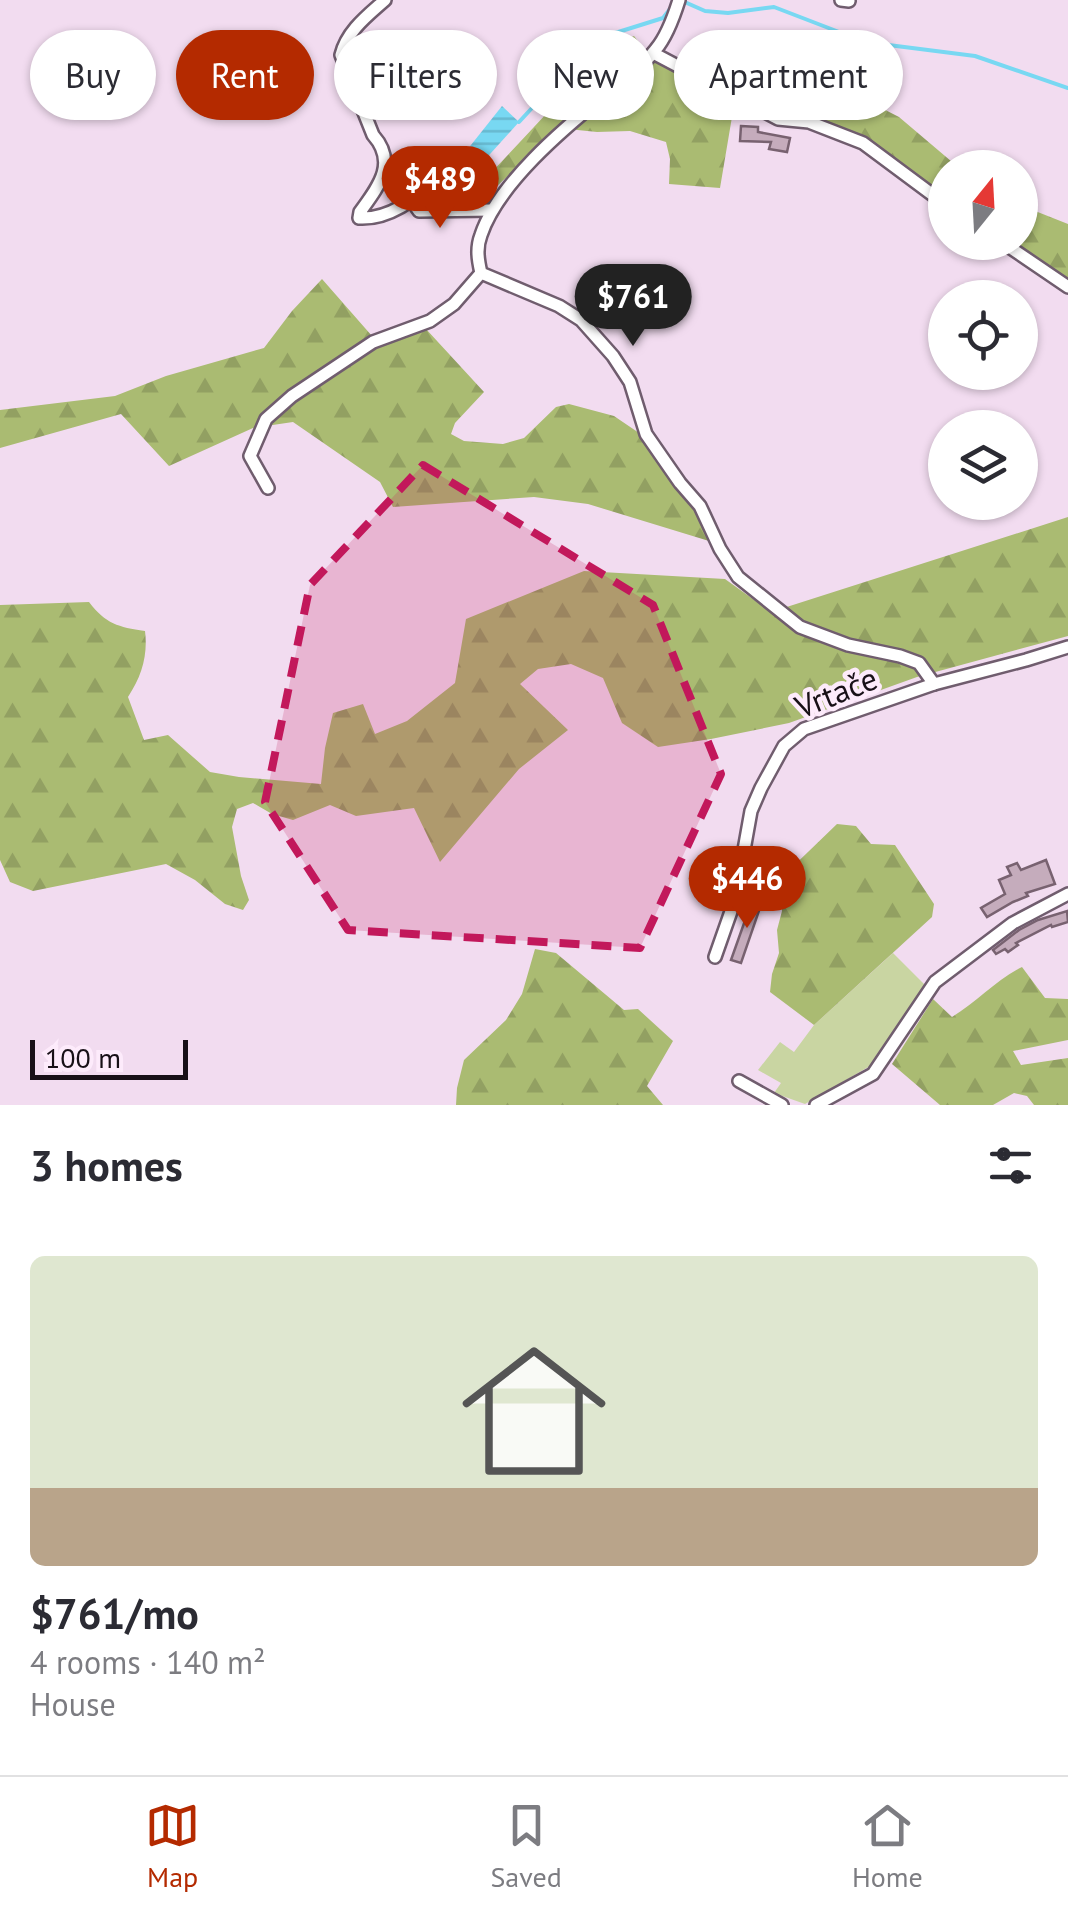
<!DOCTYPE html>
<meta charset="utf-8">
<style>
body{margin:0;font-family:"PT Sans",sans-serif;background:#f2f2f3;color:#2b2b33;height:100vh;display:flex;flex-direction:column;font-size:38px;white-space:nowrap}
*{box-sizing:border-box;margin:0}
p{font-size:32px;color:#7c7c81}
.icon{flex:none;width:55px;height:55px;fill:none;stroke:currentColor;stroke-width:2;stroke-linecap:round;stroke-linejoin:round}
.map{position:relative;height:1105px;overflow:hidden}
.panel{display:flex;flex-direction:column;background:#fff;flex:1}
.panel>*{flex:none}
.banner{position:absolute;left:30px;top:30px;width:1010px;height:90px;display:flex;gap:20px}
.needle{width:65px;rotate:18deg}
.controls{position:absolute;left:928px;top:150px;display:grid;gap:20px}
.controls a{display:grid;place-items:center;width:110px;height:110px;border-radius:50%;background:#fff;box-shadow:0 2px 8px #0004;font-size:50px}
.scale{position:absolute;left:30px;bottom:25px;width:158px;box-sizing:border-box;padding-left:10px;border:5px solid #181017;border-top:0;font-size:28px;line-height:35px;white-space:nowrap;color:#181017;-webkit-text-stroke:8px #fdebfb;paint-order:stroke}
.price{position:absolute;translate:-50% -85px;padding:0 22px;border-radius:35px;background:#b42a00;color:#fff;font-size:32px;line-height:65px;filter:drop-shadow(0 2px 5px #0008)}
.price::after{content:'';position:absolute;left:50%;top:60px;width:30px;height:22px;margin-left:-15px;background:inherit;clip-path:polygon(0 0,100% 0,50% 100%)}
.price.active{background:#222;color:#fff}
ul{padding:0;list-style:none}
li{display:grid;align-content:center;gap:20px;height:530px;padding:0 30px}
li span{display:grid;place-items:center;height:310px;border-radius:15px;color:#555}
li>.icon{margin-inline-start:auto}
span .icon{width:180px;height:180px;fill:#fffc;stroke-width:1}
li b{font-size:42px}
h2{display:flex;justify-content:space-between;align-items:center;height:120px;padding:0 30px;font-size:42px}
.tag{padding:0 35px;border-radius:45px;background:#fff;box-shadow:0 2px 8px #0004;font-size:35px;line-height:90px}
.tag.active{background:#b42a00;color:#fff}
.tabs{display:flex;justify-content:space-around;align-items:center;height:140px;border-top:2px solid #e1e1e2;background:#fff;font-size:28px;color:#7c7c81}
.tabs a{display:grid;justify-items:center;gap:5px}
.tabs .active{color:#b42a00}
.map>svg:first-child{display:block}
.grass{fill:#c9d5a2}
.forest{fill:url(#forest-firs)}
.water{fill:url(#water-rules)}
.lines{fill:none;stroke-linecap:round;stroke-linejoin:round}
.stream{stroke:#78d8f2;stroke-width:4}
.building{fill:#c5acbc;stroke:#786270;stroke-width:2.5}
.minor-casing{stroke:#705d6e;stroke-width:16}
.minor{stroke:#fff;stroke-width:11}
.marked{fill:#c2185b;fill-opacity:0.2;stroke:#c2185b;stroke-width:8;stroke-dasharray:20 12;stroke-linejoin:round}
.labels{text-anchor:middle;dominant-baseline:central;stroke-width:9;stroke-linejoin:round;paint-order:stroke}
.street-label{font-size:32px;fill:#181017;stroke:#fdebfb}
</style>
<div class="map">
<svg width="1068" height="1105" viewBox="0 0 1068 1105">
<defs>
<pattern id="forest-firs" width="22" height="20" patternUnits="userSpaceOnUse" patternTransform="scale(2.5)"><rect width="22" height="20" fill="#aabb72"/><path d="M5 1l3.5 6h-7zM16 11l3.5 6h-7z" fill="#92a062"/></pattern>
<pattern id="water-rules" width="6" height="5" patternUnits="userSpaceOnUse" patternTransform="scale(2.5)"><rect width="6" height="5" fill="#78d8f2"/><path d="M0 2.5h6" fill="none" stroke="#67b8cf"/></pattern>
</defs>
<rect width="100%" height="100%" fill="#f2dcf0"/>
<path class="grass" d="M893 953 926 986 883 1053 870 1066 805 1104 774 1093 781 1083 758 1070 780 1042 794 1052 814 1025Z"/>
<g class="forest">
<path d="M634 36 648 54 703 86 749 80 811 82 860 97 899 117 958 167 945 168V199L859 137 826 122 764 105 733 111 720 188 669 184 670 159 666 142 630 131 597 132 558 128 494 189 482 182C504 159 526 136 547 113 581 76 584 56 634 36Z"/>
<path d="M1020 205 1068 224V283L1008 243 1020 242Z"/>
<path d="M322 279 379 344 426 329 484 392 455 423 451 434 464 441 503 444 524 438 556 407 569 404 614 416 642 435 673 483 694 507 709 541 588 504 534 497 393 507 380 482 293 422 253 428 169 466 121 414 0 448V410L115 396 166 376 264 348 292 311Z"/>
<path d="M1068 517V636L917 677 789 723 711 739 658 747 622 723 603 678 571 664 538 669 520 684 568 730 519 769 440 862 414 808 356 816 330 805 293 820 272 814 253 803 237 809 232 827 241 876 249 900 243 910 225 904 195 880 166 864 33 891 10 882 0 860V605L89 602C106 624 118 627 145 631 148 655 142 676 128 697L144 740 168 735 210 772 239 777 321 784 325 748 333 713 363 704 375 734 407 721 455 683 466 619 584 571 725 579 771 612Z"/>
<path d="M837 824 856 826 871 844 895 845 934 904 932 917 814 1025 770 992 772 974 779 953 777 930 782 911 780 879Z"/>
<path d="M535 949 556 953 624 1010 638 1009 673 1041 647 1086 663 1105H456L457 1088 464 1060 506 1020 522 994Z"/>
<path d="M1022 967 1045 998 1068 999V1040L1013 1051 1021 1065 1068 1058V1105H1034L1027 1096 1014 1093 993 1105H940L892 1064 933 999 952 1017C977 1002 996 980 1022 967Z"/>
</g>
<path class="water" d="M502 106 519 122 471 175 462 160 467 150Z"/>
<g class="lines">
<g class="stream">
<path d="M680 0 705 11 728 13 774 7 865 42 975 56 1068 88"/>
<path d="M519 122 596 39 663 18 670 9"/>
</g>
</g>
<g class="building">
<path d="M741 126 758 127V132L790 138 787 152 769 149 771 142 740 141Z"/>
<path d="M1046 860 1055 884 1026 893 1028 896 1013 902 987 917 981 908 1005 894 999 880 1011 875 1007 867 1017 863 1021 870Z"/>
<path d="M753 898 762 902 741 963 731 960Z"/>
<path d="M1067 911 1068 922 1052 927 1051 925 1016 943 1018 945 1008 952 1005 949 996 954 993 950 1019 930 1038 920Z"/>
</g>
<g class="lines">
<g class="minor-casing">
<g id="minor">
<path d="M385 0C367 16 347 31 341 55L373 135C398 163 378 187 360 212L359 218C392 220 419 195 442 176"/>
<path d="M679 0C674 16 667 36 656 49 642 68 621 81 604 96 563 129 498 184 481 235 476 248 478 260 481 273L559 306 581 320 613 356 630 382 646 434 680 483 700 506 720 549 738 577 800 627 848 645 900 656 919 663 934 684"/>
<path d="M841 0 849 1"/>
<path d="M653 53 778 119 809 122 863 143 945 204"/>
<path d="M412 201 419 211 492 210"/>
<path d="M1002 242 1068 287"/>
<path d="M268 488 250 456 266 419 292 396 373 342 430 321 454 304 481 273"/>
<path d="M715 957 735 900 751 811 761 788 784 746 804 729 934 684 1026 660 1068 647"/>
<path d="M739 1081 782 1105"/>
<path d="M816 1105 873 1074 935 982 1013 923 1068 894"/>
</g>
</g>
<use href="#minor" class="minor"/>
</g>
<path class="marked" d="M423 465 653 605 721 774 640 948 348 930 265 802 310 585Z"/>
<g class="labels">
<g class="street-label">
<text transform="translate(836 692) rotate(-22)">Vrtače</text>
</g>
</g>
</svg>
<div class="controls">
<a><svg class="needle" viewBox="-14 -14 28 28"><path d="M0-13l5 13h-10z" fill="#e53935"/><path d="M0 13l5-13h-10z" fill="#7c7c81"/></svg></a>
<a><svg class="icon" aria-label="locate" viewBox="0 0 24 24"><circle cx="12" cy="12" r="6"/><path d="M12 2v4M12 18v4M2 12h4M18 12h4"/></svg></a>
<a><svg class="icon" aria-label="layers" viewBox="0 0 24 24"><path d="M12 4l9 5-9 5-9-5zM3 14l9 5 9-5"/></svg></a>
</div>
<div class="scale">100 m</div>
<b class="price" style="left:440px;top:231px">$489</b>
<b class="price active" style="left:633px;top:349px">$761</b>
<b class="price" style="left:747px;top:931px">$446</b>
<div class="banner">
<a class="tag">Buy</a>
<a class="tag active">Rent</a>
<a class="tag">Filters</a>
<a class="tag">New</a>
<a class="tag">Apartment</a>
</div>
</div>
<section class="panel">
<h2>3 homes<svg class="icon" aria-label="filters" viewBox="0 0 24 24"><path d="M4 7h16M4 17h16"/><circle cx="9" cy="7" r="2"/><circle cx="15" cy="17" r="2"/></svg></h2>
<ul>
<li><span style="background:linear-gradient(#dfe7d0 75%,#b9a48a 0)"><svg class="icon" aria-label="home" viewBox="0 0 24 24"><path d="M3 11l9-7 9 7M6 9v11h12V9"/></svg></span><div><b>$761/mo</b><p>4 rooms · 140 m²</p><p>House</p></div></li>
</ul>
</section>
<nav class="tabs">
<a class="active"><svg class="icon" aria-label="map" viewBox="0 0 24 24"><path d="M3 6l6-2 6 2 6-2v14l-6 2-6-2-6 2zM9 4v14M15 6v14"/></svg>Map</a>
<a><svg class="icon" aria-label="saved" viewBox="0 0 24 24"><path d="M7 4h10v16l-5-4-5 4z"/></svg>Saved</a>
<a><svg class="icon" aria-label="home" viewBox="0 0 24 24"><path d="M3 11l9-7 9 7M6 9v11h12V9"/></svg>Home</a>
</nav>
